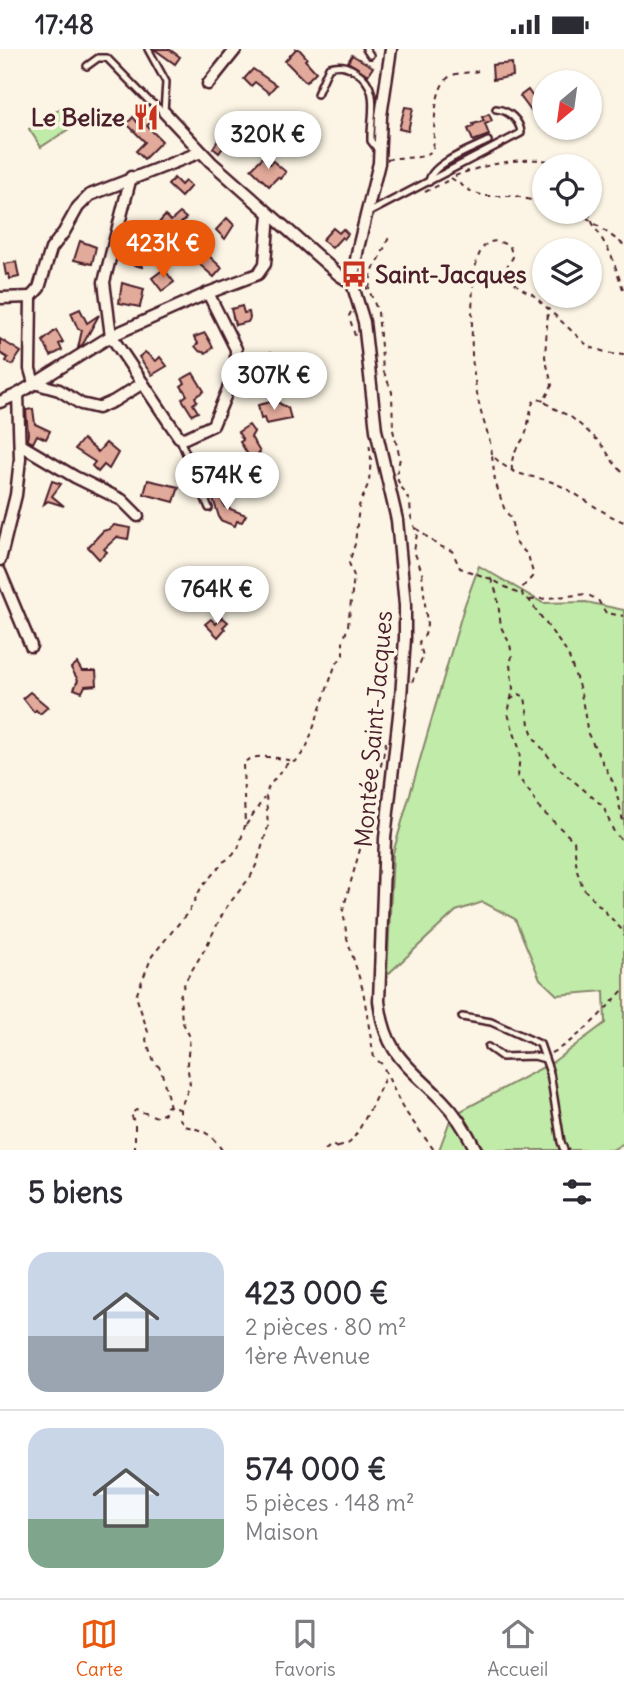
<!DOCTYPE html>
<html lang="fr">
<meta charset="utf-8">
<style>
body{margin:0;font-family:Delius,sans-serif;background:#f2f2f3;color:#2b2b33;height:100vh;display:flex;flex-direction:column;font-size:26px;white-space:nowrap}
*{box-sizing:border-box;margin:0}
p{font-size:23px;color:#7c7c81}
.icon{flex:none;width:38px;height:38px;fill:none;stroke:currentColor;stroke-width:2;stroke-linecap:round;stroke-linejoin:round}
.map{position:relative;height:1101px;overflow:hidden}
.panel{display:flex;flex-direction:column;background:#fff;flex:1}
.panel>*{flex:none}
.needle{width:46px;rotate:209deg}
.tools{position:absolute;left:532px;top:21px;display:grid;gap:14px}
.tools a{display:grid;place-items:center;width:70px;height:70px;border-radius:50%;background:#fff;box-shadow:0 2px 5px #0004;font-size:35px}
.price{position:absolute;translate:-50% -60px;padding:0 16px;border-radius:24px;background:#fff;color:#222;font-size:23px;line-height:46px;filter:drop-shadow(0 2px 4px #0008)}
.price::after{content:'';position:absolute;left:50%;top:42px;width:21px;height:16px;margin-left:-10px;background:inherit;clip-path:polygon(0 0,100% 0,50% 100%)}
.price.on{background:#ea580c;color:#fff}
ul{padding:0;list-style:none}
li{display:flex;align-items:center;gap:21px;height:175px;padding:0 28px}
li+li{border-top:2px solid #e1e1e2}
li span{display:grid;place-items:center;flex:none;width:196px;height:140px;border-radius:21px;color:#555}
li>.icon{margin-inline-start:auto}
span .icon{width:84px;height:84px;fill:#fffc;stroke-width:1}
li b{font-size:30px}
h2{display:flex;justify-content:space-between;align-items:center;height:84px;padding:0 28px;font-size:30px}
.status{display:flex;justify-content:space-between;align-items:center;height:49px;padding:0 35px;background:#fff;direction:ltr}
.status svg{height:19px;fill:currentColor}
.dock{display:flex;justify-content:space-around;align-items:center;height:98px;border-top:2px solid #e1e1e2;background:#fff;font-size:19px;color:#7c7c81}
.dock a{display:grid;justify-items:center;gap:4px}
.dock .on{color:#ea580c}
.map>svg:first-child{display:block}
.green{fill:#c1eba8;stroke:#86856a;stroke-width:2}
.building{fill:#e2aa9a;stroke:#4a1f2b;stroke-width:2}
.lines{fill:none;stroke-linecap:round;stroke-linejoin:round}
.service-casing{stroke:#4a1f2b;stroke-width:10}
.minor-casing{stroke:#4a1f2b;stroke-width:15}
.path{stroke:#4a1f2b;stroke-width:2;stroke-dasharray:5 5;stroke-linecap:butt}
.service{stroke:#fcf5e5;stroke-width:5}
.minor{stroke:#fcf5e5;stroke-width:10}
.labels{text-anchor:middle;dominant-baseline:central;stroke-width:7;stroke-linejoin:round;paint-order:stroke}
.poi-label{font-size:24px;font-weight:bold;fill:#4a1f2b;stroke:#fcf5e5;text-anchor:end}
.street-label{font-size:24px;fill:#4a1f2b;stroke:#fcf5e5}
</style>
<div class="status"><b>17:48</b><svg viewBox="0 0 49 12"><path d="M0 12V9h3v3zM5 12V6h3v6zM10 12V3h3v9zM15 12V0h3v12zM26 1h20v11H26zM47 4h2v5h-2z"/></svg></div>
<div class="map">
<svg width="624" height="1101" viewBox="0 0 624 1101">
<rect width="100%" height="100%" fill="#fcf5e5"/>
<filter id="ink" filterUnits="userSpaceOnUse"><feTurbulence type="fractalNoise" baseFrequency=".0143" numOctaves="2"/><feDisplacementMap in="SourceGraphic" scale="14" xChannelSelector="R" yChannelSelector="G"/><feConvolveMatrix kernelMatrix="1 2 1 2 8 2 1 2 1" color-interpolation-filters="sRGB"/></filter>
<g filter="url(#ink)">
<g class="green">
<path d="M63 58 75 76 41 98 29 80Z"/>
<path d="M479 517 543 554 586 553 624 561V1094L612 1101H484L468 1075 457 1064 553 1013 605 974 604 942 557 946 540 930 515 870 483 853 456 862 387 926 393 804 464 558Z"/>
<path d="M452 1066 470 1101H439Z"/>
</g>
<g class="building">
<path d="M154 0H169L180 8 175 15Z"/>
<path d="M296 0H299L307 9 305 11 316 23 306 33 285 12Z"/>
<path d="M352 6 373 18 368 26 348 13Z"/>
<path d="M512 14 513 27 493 31 492 16Z"/>
<path d="M253 20 276 36 269 44 255 33 251 37 244 30Z"/>
<path d="M528 41 544 64 536 69 520 47Z"/>
<path d="M405 58 413 59 408 82 399 80Z"/>
<path d="M149 61 156 68 147 77 162 92 144 110 136 102 145 93 127 75 133 68 137 73Z"/>
<path d="M489 65 492 72 485 75 489 86 473 92 468 80 474 77 473 75 484 72 482 68Z"/>
<path d="M224 82 230 83 238 90H245L244 97 238 102 227 93 219 104 213 99Z"/>
<path d="M263 108 270 115 273 112 286 123 280 130 278 128 269 137 251 120Z"/>
<path d="M174 129 181 136 185 132 191 137 181 148 168 136Z"/>
<path d="M180 164 186 169 169 187 157 176 165 167 171 172Z"/>
<path d="M227 169 234 176 225 190 216 181Z"/>
<path d="M333 179 339 184 343 180 348 185 344 190 342 188 332 199 322 191Z"/>
<path d="M80 192 96 198 92 215 74 211Z"/>
<path d="M128 199 139 202 149 200 152 209 140 212 142 218 131 215 132 211 125 209Z"/>
<path d="M208 206 222 219 214 228 199 215Z"/>
<path d="M16 213 19 228 10 230 9 225 6 226 4 215Z"/>
<path d="M164 220 174 233 162 242 152 229Z"/>
<path d="M122 234 144 240 140 258 119 254Z"/>
<path d="M242 257 244 264 249 263 250 269 248 273 235 276 231 260Z"/>
<path d="M80 260 87 274 99 266 83 295 78 299 82 281 78 280 71 264Z"/>
<path d="M56 281 63 293 59 295 62 301 51 307 43 292Z"/>
<path d="M205 284 213 298 206 304 199 302 195 297 198 294 194 288Z"/>
<path d="M0 290 21 303 12 316 6 312 8 309 0 304Z"/>
<path d="M145 303 156 312 160 308 167 317 152 326 139 308Z"/>
<path d="M271 303 277 314 272 318 271 324 275 328 268 333 258 320 264 306Z"/>
<path d="M193 324 204 342 195 348 197 352 193 355 198 363 192 366 182 350 187 346 181 337 185 334 182 330Z"/>
<path d="M275 352 288 359 291 370 266 375 264 369 261 370 258 356Z"/>
<path d="M33 360 35 375 50 382 46 390 37 386 33 394 27 391 28 385 26 361Z"/>
<path d="M249 376 254 383 251 388 260 403 253 409H250L242 396 240 393 243 391 238 383Z"/>
<path d="M83 390 98 403 106 394 118 404 109 420 104 416 98 423 92 417 95 413 75 400Z"/>
<path d="M148 431 179 438 174 453 144 445Z"/>
<path d="M52 432 61 435 52 447 64 457 48 452 44 455Z"/>
<path d="M218 443 225 458 246 466 242 473 237 472 235 477 220 471 212 446Z"/>
<path d="M114 476 130 479 128 490 117 488 104 500 107 503 99 510 88 498 103 482 110 480Z"/>
<path d="M222 568 228 573 223 578 225 580 218 588 205 575 211 570 216 575Z"/>
<path d="M77 614 82 622H96L97 636 85 637 82 643 74 640 78 631 71 619Z"/>
<path d="M30 643 48 658 40 665 36 661 34 663 23 649Z"/>
</g>
<g class="lines">
<g class="service-casing">
<g id="service">
<path d="M366 0 370 6"/>
<path d="M87 17 98 9H107L149 52 164 63 166 33 148 0"/>
<path d="M317 45 329 18C339 15 346 16 355 22 382 38 370 66 371 92L378 101"/>
<path d="M429 133C430 115 472 100 488 92"/>
<path d="M368 164 521 84C520 71 508 61 496 60"/>
<path d="M179 388 209 459"/>
<path d="M462 968 491 973 540 995 550 1024 561 1093 564 1101"/>
<path d="M488 998 502 1008 534 1007 545 1010"/>
</g>
</g>
<g class="minor-casing">
<g id="minor">
<path d="M391 0 381 67 379 114 358 199 352 234 364 273 376 381 397 471 405 556V589L401 648 385 789 379 952C385 1006 408 1016 442 1051 456 1065 467 1083 476 1101"/>
<path d="M208 35 236 0"/>
<path d="M164 63 211 113 339 226 352 234"/>
<path d="M131 128 104 233 111 287 179 388 185 389 213 376 236 321V300L208 244"/>
<path d="M0 249 31 248"/>
<path d="M143 334 114 352 98 359 81 355 59 341 34 334 30 320 31 248 39 239 51 200 64 183 78 158 90 146 201 103"/>
<path d="M0 353 18 345 111 287 208 244 258 225 265 215 269 165"/>
<path d="M21 396 75 428 122 451 138 467"/>
<path d="M0 511 16 446 20 410 18 345"/>
<path d="M0 523 31 597"/>
</g>
</g>
<g class="path">
<path d="M387 111C403 105 419 114 433 101 435 83 432 36 451 27 458 23 470 24 478 22"/>
<path d="M455 127C479 117 539 102 562 117"/>
<path d="M451 129 472 143 485 147H516L534 152 544 149"/>
<path d="M425 143 447 132"/>
<path d="M579 163 624 196"/>
<path d="M588 163 593 175 611 205 624 243"/>
<path d="M364 237 369 241 378 263 383 321 392 343 393 381 400 409 397 424 398 432 410 453 411 468 417 485 414 502 422 523 427 576 425 586 419 593 423 607 412 633"/>
<path d="M369 240 372 222 380 209 389 188"/>
<path d="M351 263 349 267 356 290"/>
<path d="M624 306 612 305 589 298 531 244C518 240 511 231 507 218L513 208 510 198C469 171 473 248 472 269 472 285 471 301 473 317 475 334 478 354 483 370 487 383 491 393 492 406 518 433 533 423 561 437 583 448 601 464 624 473"/>
<path d="M545 353C553 360 560 362 569 367 573 369 596 389 599 393 609 403 612 416 624 423"/>
<path d="M492 407 495 432 504 459 511 470 516 494 528 506 533 524 532 528 521 540 523 547 529 551 568 605 581 644 588 685 615 737 624 777"/>
<path d="M512 422C510 398 524 396 527 380 529 371 530 362 533 353L538 350 544 352 552 336 545 308 548 262"/>
<path d="M416 479 437 496 452 502 460 519 491 530 522 547"/>
<path d="M491 530 497 545 501 578 510 595 512 607 510 616 513 639 508 665 520 702 518 728 532 746 537 757 574 792 577 822 583 839 624 883"/>
<path d="M530 551 586 545 598 551 606 564 624 567"/>
<path d="M510 651 519 645 525 648 529 675 534 689 556 717 603 757 613 781 624 795"/>
<path d="M386 693 373 754 343 861 347 889 363 941 374 1009 382 1015 402 1058 434 1101"/>
<path d="M246 776 264 749"/>
<path d="M551 1004C580 989 602 964 624 940"/>
<path d="M170 1058 161 1020 154 1013 146 991 148 983 136 947 152 907 189 862 201 839 223 813 231 808 238 800 245 777 243 715C253 702 279 710 295 712"/>
<path d="M338 1098C340 1098 348 1095 349 1094 357 1089 381 1038 386 1026"/>
<path d="M135 1101V1075L131 1065 136 1061 157 1068 165 1064 167 1057 179 1060"/>
<path d="M222 1101C210 1084 205 1082 185 1077L180 1070V1060L190 1036 187 1014 190 988 182 972 180 947 186 931 206 898 225 860 251 827 257 814 268 778 266 745 269 737 287 715 296 712 306 700 335 617 343 606V593L348 577 354 527 349 514 355 495 359 457 369 433 371 409 369 393"/>
<path d="M325 1101 332 1096 341 1101"/>
</g>
<use href="#service" class="service"/>
<use href="#minor" class="minor"/>
</g>
</g>
<defs>
<g id="restaurant-bare" transform="scale(2.1)"><path d="M-5-6h1v4h1v-4h1v4h1v-4h1v5L-1.5 .5V6h-2V.5L-5-1ZM5-6V6H3V1.5H1.5Q1.5-4 5-6Z" fill="#c8321e" stroke="#fcf5e5" stroke-width="2.5" paint-order="stroke"/></g>
<g id="bus-bare" transform="scale(2.1)"><path d="M-5-6H5V4H4V6H2V4H-2V6H-4V4H-5ZM-3.5-4V0h7V-4ZM-3.5 1.2v1.5H-2V1.2ZM2 1.2v1.5H3.5V1.2Z" fill="#c8321e" stroke="#fcf5e5" stroke-width="2.5" paint-order="stroke"/></g>
</defs>
<g fill-rule="evenodd">
<use href="#restaurant-bare" x="146" y="68"/>
<use href="#bus-bare" x="354" y="225"/>
</g>
<g class="labels">
<g class="poi-label">
<text x="125" y="68">Le Belize</text>
<text x="375" y="225" text-anchor="start">Saint-Jacques</text>
</g>
<g class="street-label">
<text transform="translate(373 680) rotate(-85)">Montée Saint-Jacques</text>
</g>
</g>
</svg>
<div class="tools">
<a><svg class="needle" viewBox="-14 -14 28 28"><path d="M0-13l5 13h-10z" fill="#e53935"/><path d="M0 13l5-13h-10z" fill="#7c7c81"/></svg></a>
<a><svg class="icon" aria-label="locate" viewBox="0 0 24 24"><circle cx="12" cy="12" r="6"/><path d="M12 2v4M12 18v4M2 12h4M18 12h4"/></svg></a>
<a><svg class="icon" aria-label="layers" viewBox="0 0 24 24"><path d="M12 4l9 5-9 5-9-5zM3 14l9 5 9-5"/></svg></a>
</div>
<b class="price" style="left:268px;top:122px">320K €</b>
<b class="price on" style="left:163px;top:231px">423K €</b>
<b class="price" style="left:274px;top:363px">307K €</b>
<b class="price" style="left:227px;top:463px">574K €</b>
<b class="price" style="left:217px;top:577px">764K €</b>
</div>
<section class="panel">
<h2>5 biens<svg class="icon" aria-label="filters" viewBox="0 0 24 24"><path d="M4 7h16M4 17h16"/><circle cx="9" cy="7" r="2"/><circle cx="15" cy="17" r="2"/></svg></h2>
<ul>
<li><span style="background:linear-gradient(#c9d6e8 60%,#9aa5b1 0)"><svg class="icon" aria-label="home" viewBox="0 0 24 24"><path d="M3 11l9-7 9 7M6 9v11h12V9"/></svg></span><div><b>423 000 €</b><p>2 pièces · 80 m²</p><p>1ère Avenue</p></div></li>
<li><span style="background:linear-gradient(#c9d6e8 65%,#7fa58c 0)"><svg class="icon" aria-label="home" viewBox="0 0 24 24"><path d="M3 11l9-7 9 7M6 9v11h12V9"/></svg></span><div><b>574 000 €</b><p>5 pièces · 148 m²</p><p>Maison</p></div></li>
</ul>
</section>
<nav class="dock">
<a class="on"><svg class="icon" aria-label="map" viewBox="0 0 24 24"><path d="M3 6l6-2 6 2 6-2v14l-6 2-6-2-6 2zM9 4v14M15 6v14"/></svg>Carte</a>
<a><svg class="icon" aria-label="saved" viewBox="0 0 24 24"><path d="M7 4h10v16l-5-4-5 4z"/></svg>Favoris</a>
<a><svg class="icon" aria-label="home" viewBox="0 0 24 24"><path d="M3 11l9-7 9 7M6 9v11h12V9"/></svg>Accueil</a>
</nav>
